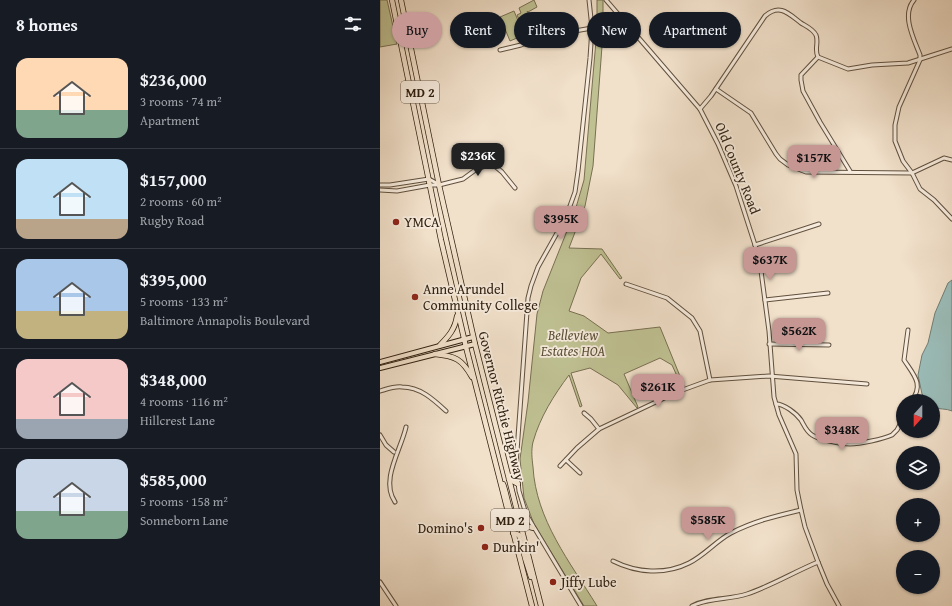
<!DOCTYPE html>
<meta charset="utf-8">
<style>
body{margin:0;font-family:"Gentium Book Plus",serif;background:#20242c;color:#f1f3f6;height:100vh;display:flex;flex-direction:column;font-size:15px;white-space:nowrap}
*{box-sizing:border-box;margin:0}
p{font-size:13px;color:#9ea1a6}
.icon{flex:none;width:22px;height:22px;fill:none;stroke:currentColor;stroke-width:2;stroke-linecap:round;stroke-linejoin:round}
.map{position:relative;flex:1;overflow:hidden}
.sheet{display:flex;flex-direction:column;background:#171b24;width:380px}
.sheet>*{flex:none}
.guide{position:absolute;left:12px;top:12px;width:380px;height:36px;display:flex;gap:8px}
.needle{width:26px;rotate:201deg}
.tools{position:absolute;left:516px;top:394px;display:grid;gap:8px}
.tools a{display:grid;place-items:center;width:44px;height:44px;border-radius:50%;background:#171b24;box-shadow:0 1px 3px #0004;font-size:20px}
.price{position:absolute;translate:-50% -34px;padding:0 9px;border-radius:8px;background:#c59692;color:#111;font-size:13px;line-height:26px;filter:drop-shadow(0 1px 2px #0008)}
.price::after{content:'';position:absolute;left:50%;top:24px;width:12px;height:9px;margin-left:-6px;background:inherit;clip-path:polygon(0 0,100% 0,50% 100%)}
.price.selected{background:#222;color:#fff}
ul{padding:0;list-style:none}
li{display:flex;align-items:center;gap:12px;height:100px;padding:0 16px}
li+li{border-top:1px solid #363941}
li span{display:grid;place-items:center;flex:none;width:112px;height:80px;border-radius:12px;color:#555}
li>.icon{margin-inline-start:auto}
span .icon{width:48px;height:48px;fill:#fffc;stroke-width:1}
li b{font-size:17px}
h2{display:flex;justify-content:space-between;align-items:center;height:48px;padding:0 16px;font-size:17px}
.pill{padding:0 14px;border-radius:18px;background:#171b24;box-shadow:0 1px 3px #0004;font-size:14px;line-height:36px}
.pill.selected{background:#c59692;color:#111}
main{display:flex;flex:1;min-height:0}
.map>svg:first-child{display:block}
.green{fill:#bfc193;stroke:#787052}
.water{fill:#9bbdb9;stroke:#707e75}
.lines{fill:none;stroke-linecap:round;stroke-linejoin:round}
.minor-casing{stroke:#60503e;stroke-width:5}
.major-casing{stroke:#302010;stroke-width:6}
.highway-casing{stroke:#302010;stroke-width:6}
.minor{stroke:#f6ebdd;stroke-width:3}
.major{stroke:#f1e0ca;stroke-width:4}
.highway{stroke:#f1e0ca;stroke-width:4.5}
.poi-dot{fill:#8f2418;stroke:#f6ebdd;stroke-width:1.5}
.labels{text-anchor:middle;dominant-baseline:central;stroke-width:3.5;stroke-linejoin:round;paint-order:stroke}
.shield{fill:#f6ebdd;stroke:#6b5d4e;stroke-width:1}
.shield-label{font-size:13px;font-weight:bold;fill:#302010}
.street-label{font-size:14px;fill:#302010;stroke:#f6ebdd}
.poi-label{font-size:14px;fill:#302010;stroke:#f6ebdd;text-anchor:start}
.park-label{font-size:14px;font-style:italic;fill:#5b5037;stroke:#f6ebdd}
</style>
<main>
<section class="sheet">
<h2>8 homes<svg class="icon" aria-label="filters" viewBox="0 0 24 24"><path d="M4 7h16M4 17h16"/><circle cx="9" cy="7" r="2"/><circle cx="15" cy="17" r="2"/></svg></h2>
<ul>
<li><span style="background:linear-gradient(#ffd9b3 65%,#7fa58c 0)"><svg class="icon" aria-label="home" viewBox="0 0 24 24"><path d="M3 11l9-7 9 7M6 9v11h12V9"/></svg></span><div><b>$236,000</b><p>3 rooms · 74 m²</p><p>Apartment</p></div></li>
<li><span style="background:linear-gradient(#bfe0f5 75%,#b9a48a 0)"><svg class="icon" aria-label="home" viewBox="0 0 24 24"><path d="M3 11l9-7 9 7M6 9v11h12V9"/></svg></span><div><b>$157,000</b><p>2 rooms · 60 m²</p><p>Rugby Road</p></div></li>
<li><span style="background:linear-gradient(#a9c7e8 65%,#c2b280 0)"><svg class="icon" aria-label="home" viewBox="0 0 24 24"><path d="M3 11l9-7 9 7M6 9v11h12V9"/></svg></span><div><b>$395,000</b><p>5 rooms · 133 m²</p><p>Baltimore Annapolis Boulevard</p></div></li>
<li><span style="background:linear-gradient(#f6c9c9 75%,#9aa5b1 0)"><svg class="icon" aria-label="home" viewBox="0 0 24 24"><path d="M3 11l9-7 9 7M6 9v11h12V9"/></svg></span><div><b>$348,000</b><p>4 rooms · 116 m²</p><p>Hillcrest Lane</p></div></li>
<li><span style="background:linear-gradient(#c9d6e8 65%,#7fa58c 0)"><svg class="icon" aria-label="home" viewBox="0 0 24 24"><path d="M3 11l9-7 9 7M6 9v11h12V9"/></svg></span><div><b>$585,000</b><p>5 rooms · 158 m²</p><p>Sonneborn Lane</p></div></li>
</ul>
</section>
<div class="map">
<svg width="572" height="606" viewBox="0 0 572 606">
<rect width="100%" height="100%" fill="#f1e0ca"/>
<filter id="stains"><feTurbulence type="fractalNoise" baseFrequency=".005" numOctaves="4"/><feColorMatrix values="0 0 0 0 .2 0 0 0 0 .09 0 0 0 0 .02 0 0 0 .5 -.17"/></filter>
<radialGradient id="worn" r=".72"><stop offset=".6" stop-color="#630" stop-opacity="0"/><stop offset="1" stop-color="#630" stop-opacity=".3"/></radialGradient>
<g class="green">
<path d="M0 0H7L17 44 0 47Z"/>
<path d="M154 0 157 7 148 12 147 11 156 26 154 27V35L147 37 137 15 141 13 139 8Z"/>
<path d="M217 0H223V33L213 166 205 206 189 248 222 249 242 278 240 279 221 254 201 278 189 311 204 316 228 333 280 327 304 386 302 387 292 365 280 358 244 374 258 407 257 408 238 385 210 368 191 373 202 406 200 407 189 375C174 395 160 417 153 442 151 450 152 459 153 467 156 520 190 562 217 606H204L154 524 144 498 140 459 148 402 157 314 163 291 195 211 204 180 217 29Z"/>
<path d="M134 11 144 35 130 41 120 17Z"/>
</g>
<path class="water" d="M572 280V411C566 408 559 410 553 407V401H548L542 394 538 375 542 355 548 343 555 313 568 283Z"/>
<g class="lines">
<g class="minor-casing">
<g id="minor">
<path d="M226 0 320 109 338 144 356 186 375 245 381 271 389 331 394 397 399 415 416 454 417 490 421 510 425 527 438 562 447 584 459 606"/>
<path d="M534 0C521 15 534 39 540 55V60L519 107 515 125V141L523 161 532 173 540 189 554 200 572 219"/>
<path d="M120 50 141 45 166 36 212 28"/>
<path d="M438 57 421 75V80L423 91 440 122 470 171"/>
<path d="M336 89 371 113 396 154 400 159 408 165 426 172 532 173 564 158 572 160"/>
<path d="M320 109 331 96 385 16C400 3 409 14 421 23 426 26 433 29 436 35 439 42 434 50 438 57L468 69 492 65 528 63 572 49"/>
<path d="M0 185H10L49 179 58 184"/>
<path d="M0 190 17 191 50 185H59L83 179 98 168 110 165 116 167 122 172 135 188"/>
<path d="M375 245 439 224"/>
<path d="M246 284 287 298 312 318 320 331 330 380"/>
<path d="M385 300 448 293"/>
<path d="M528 330 524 360C533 374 545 385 531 401"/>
<path d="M389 344 449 345"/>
<path d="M0 391C7 389 15 386 22 387 40 387 53 399 66 411"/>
<path d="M396 404C404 404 416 413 421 420 424 425 426 431 432 435 439 440 461 444 470 444 480 444 503 439 512 435L517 430 523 419"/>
<path d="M204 413 211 419 219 429"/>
<path d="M0 435 6 445 14 452"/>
<path d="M186 460 200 473"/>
<path d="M180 466 197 448 219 429 297 392 330 380 389 376 487 384"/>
<path d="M15 502C0 480 21 450 26 427"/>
<path d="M233 561C257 573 285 575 309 563 325 555 336 541 351 533 374 521 396 516 421 510"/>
<path d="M0 582 16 606"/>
<path d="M201 606 146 514 139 491 136 465 148 298 151 286 158 267 186 217 195 192 198 171 210 58 212 28 209 0"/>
<path d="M312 606C329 597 349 600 367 594 391 586 414 572 438 562"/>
</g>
</g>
<g class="major-casing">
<g id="major">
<path d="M0 362 93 337"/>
<path d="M0 368 95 344"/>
</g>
</g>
<g class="highway-casing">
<g id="highway">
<path d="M12 0 61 240 86 347 152 606"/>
<path d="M21 0 59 185 95 344 161 606"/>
<path d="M60 345C69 336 75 329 77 316"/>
<path d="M55 354C75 356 82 359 92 377"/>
<path d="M129 479 138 484"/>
<path d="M123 484C127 493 130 521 138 525 142 527 148 526 153 528"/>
<path d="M133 533 139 535 145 558 151 577"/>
</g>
</g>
<use href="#minor" class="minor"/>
<use href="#major" class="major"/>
<use href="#highway" class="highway"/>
</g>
<g class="poi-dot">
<circle cx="16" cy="222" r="4"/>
<circle cx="35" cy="297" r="4"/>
<circle cx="101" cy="528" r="4"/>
<circle cx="105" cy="547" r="4"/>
<circle cx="173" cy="582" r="4"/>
</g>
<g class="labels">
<g class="shield">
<rect x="21" y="81" width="38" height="22" rx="3"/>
<rect x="111" y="509" width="38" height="22" rx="3"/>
</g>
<g class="shield-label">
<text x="40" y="92">MD 2</text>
<text x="130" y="520">MD 2</text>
</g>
<g class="street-label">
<text transform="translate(358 168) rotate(68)">Old County Road</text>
<text transform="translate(122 406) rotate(76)">Governor Ritchie Highway</text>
</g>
<g class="poi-label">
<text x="24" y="222">YMCA</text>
<text x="43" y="289">Anne Arundel<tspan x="43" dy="16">Community College</tspan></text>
<text x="93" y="528" text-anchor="end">Domino's</text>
<text x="113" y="547">Dunkin'</text>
<text x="181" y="582">Jiffy Lube</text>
</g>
<g class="park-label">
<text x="193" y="335">Belleview<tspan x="193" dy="16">Estates HOA</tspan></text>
</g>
</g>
<rect width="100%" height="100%" filter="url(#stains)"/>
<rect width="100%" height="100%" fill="url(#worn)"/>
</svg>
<div class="tools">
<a><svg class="needle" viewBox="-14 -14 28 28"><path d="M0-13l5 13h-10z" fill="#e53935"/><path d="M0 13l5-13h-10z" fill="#9ea1a6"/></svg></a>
<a><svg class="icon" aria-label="layers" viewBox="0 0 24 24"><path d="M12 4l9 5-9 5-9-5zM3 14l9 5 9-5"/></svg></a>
<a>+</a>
<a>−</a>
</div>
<b class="price selected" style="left:98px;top:177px">$236K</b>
<b class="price" style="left:434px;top:179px">$157K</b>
<b class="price" style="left:181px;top:240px">$395K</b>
<b class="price" style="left:390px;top:281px">$637K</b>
<b class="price" style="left:419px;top:352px">$562K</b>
<b class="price" style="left:278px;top:408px">$261K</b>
<b class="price" style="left:462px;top:451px">$348K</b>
<b class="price" style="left:328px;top:541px">$585K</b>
<div class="guide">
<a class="pill selected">Buy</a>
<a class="pill">Rent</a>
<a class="pill">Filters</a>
<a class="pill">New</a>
<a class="pill">Apartment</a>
</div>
</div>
</main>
